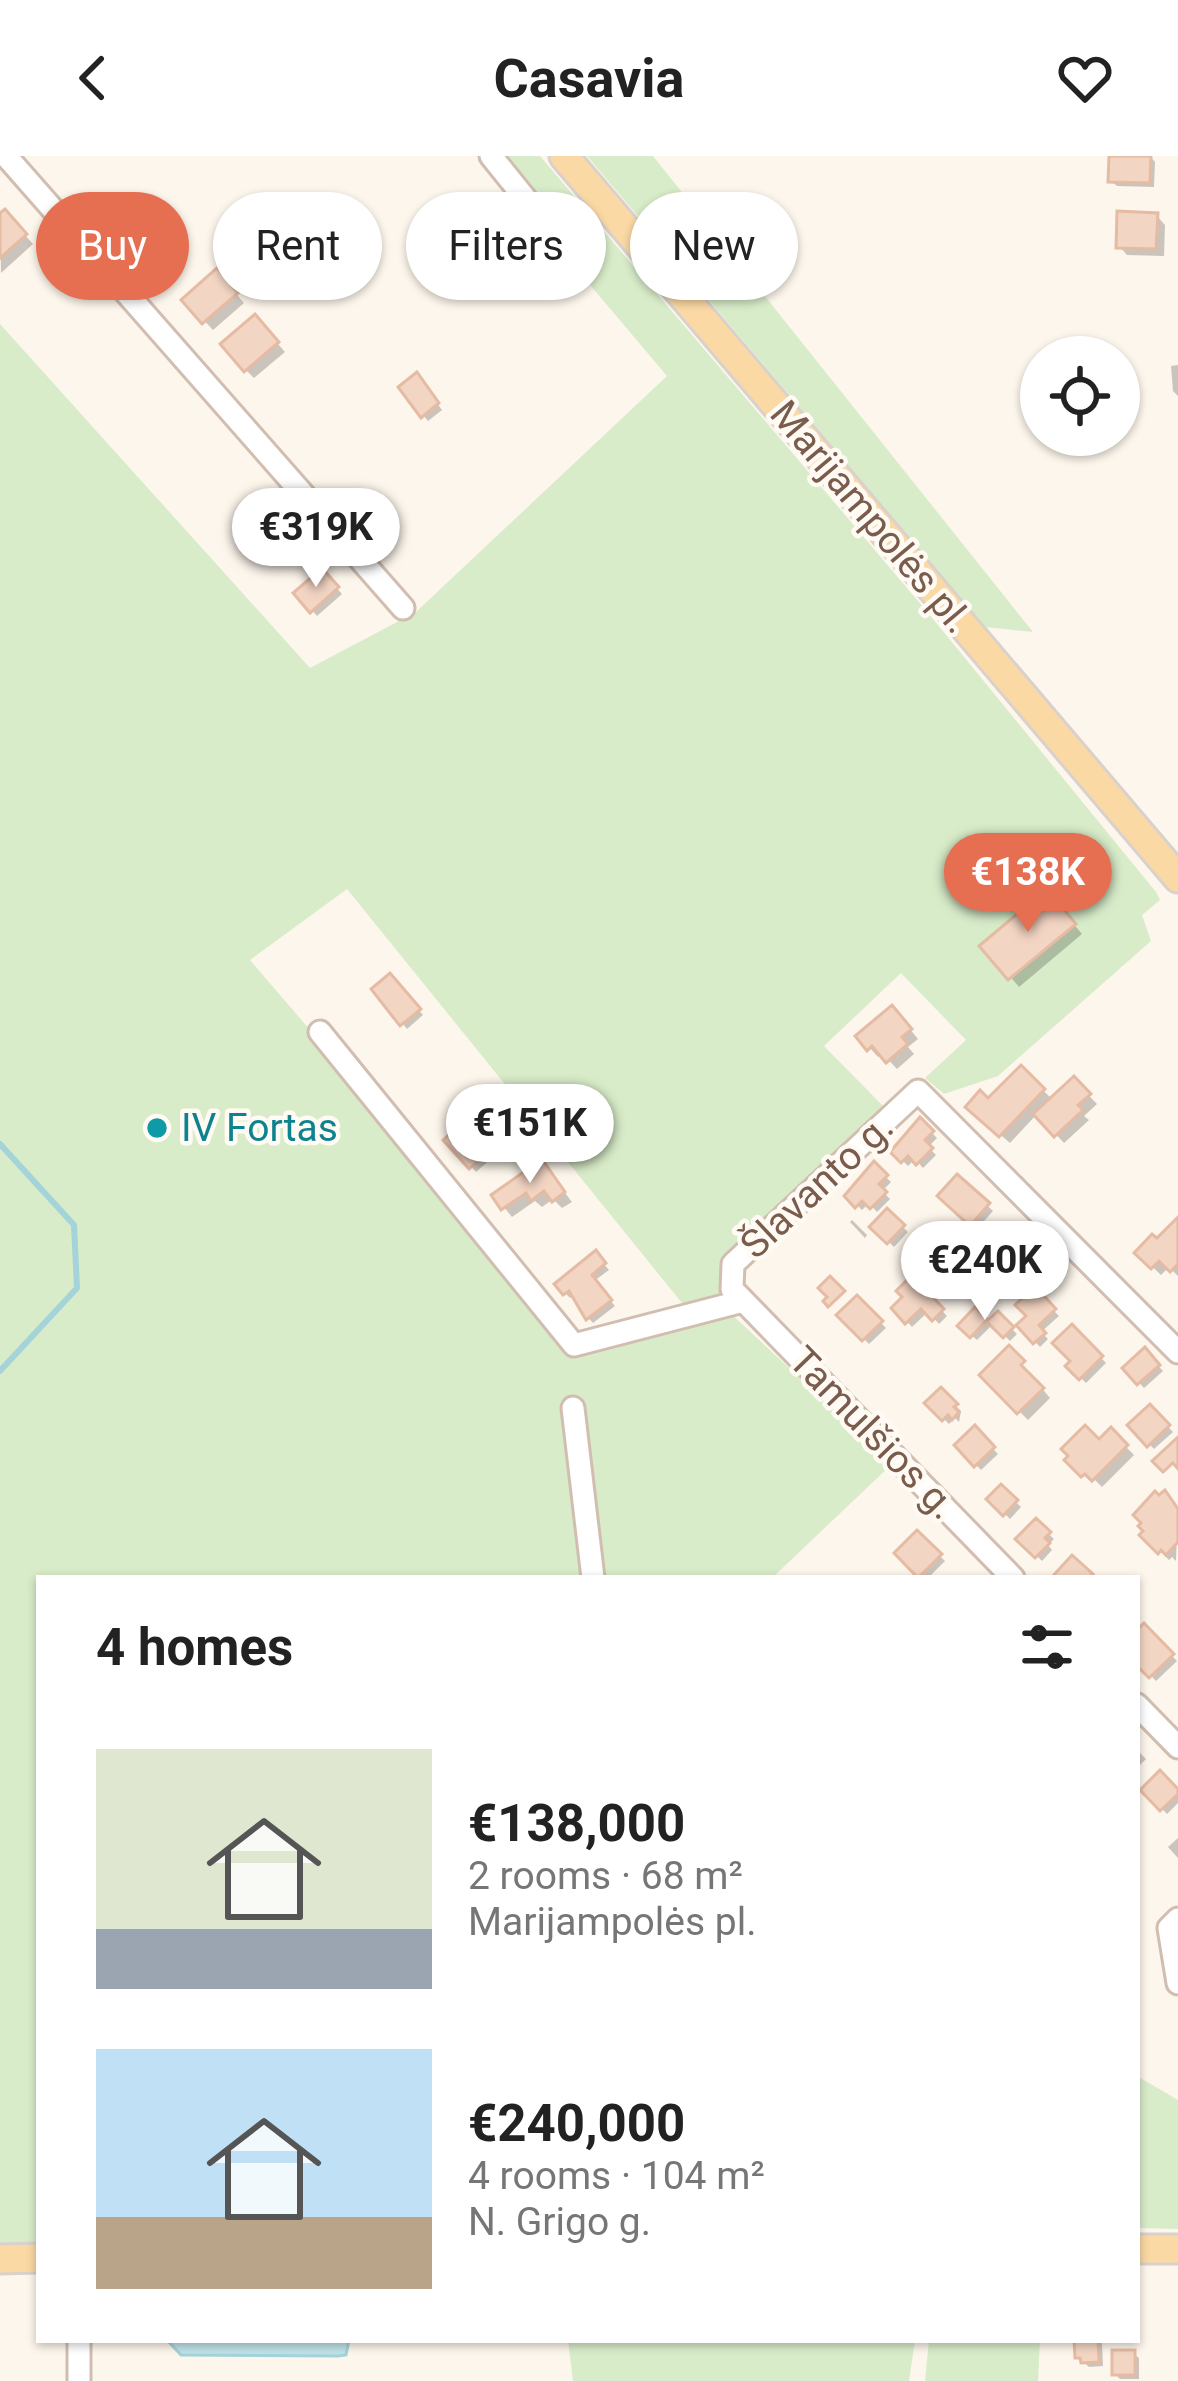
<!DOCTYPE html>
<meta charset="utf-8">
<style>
body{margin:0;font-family:Roboto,sans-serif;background:#f6f6f6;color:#222;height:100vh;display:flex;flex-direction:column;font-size:45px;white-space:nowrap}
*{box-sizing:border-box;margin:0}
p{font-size:39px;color:#767676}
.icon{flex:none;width:66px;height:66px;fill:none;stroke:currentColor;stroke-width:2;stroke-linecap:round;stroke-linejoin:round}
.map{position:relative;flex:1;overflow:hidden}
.sheet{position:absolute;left:36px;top:1419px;width:1104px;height:768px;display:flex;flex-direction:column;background:#fff;border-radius:0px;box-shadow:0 3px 9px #0004}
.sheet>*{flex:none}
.guide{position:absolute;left:36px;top:36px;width:1107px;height:108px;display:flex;gap:24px}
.buttons{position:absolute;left:1020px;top:180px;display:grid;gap:24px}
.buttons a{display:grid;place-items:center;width:120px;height:120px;border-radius:50%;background:#fff;box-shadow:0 3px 9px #0004;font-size:60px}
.price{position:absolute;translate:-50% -102px;padding:0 27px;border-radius:42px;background:#fff;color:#222;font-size:39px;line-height:78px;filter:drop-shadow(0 3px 6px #0008)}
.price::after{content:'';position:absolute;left:50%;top:72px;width:36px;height:27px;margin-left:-18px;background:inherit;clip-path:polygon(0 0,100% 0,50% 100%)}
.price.selected{background:#e76f51;color:#fff}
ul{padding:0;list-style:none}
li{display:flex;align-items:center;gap:36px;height:300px;padding:0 60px}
li span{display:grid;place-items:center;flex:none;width:336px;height:240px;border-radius:0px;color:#555}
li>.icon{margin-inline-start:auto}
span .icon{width:144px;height:144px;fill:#fffc;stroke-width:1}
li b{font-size:51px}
h2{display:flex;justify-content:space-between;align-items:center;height:144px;padding:0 60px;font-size:51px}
.pill{padding:0 42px;border-radius:54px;background:#fff;box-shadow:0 3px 9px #0004;font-size:42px;line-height:108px}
.pill.selected{background:#e76f51;color:#fff}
header{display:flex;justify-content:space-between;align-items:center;height:156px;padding:0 60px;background:#fff;font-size:54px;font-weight:700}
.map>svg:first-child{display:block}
.green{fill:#d8ecc9}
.water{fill:#bfe3e8;stroke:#a5d3da;stroke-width:3}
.shadow{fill:#0003}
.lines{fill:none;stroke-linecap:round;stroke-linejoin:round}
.stream{stroke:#a5d3da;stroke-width:6}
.building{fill:#f3d5c3;stroke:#e6bba3;stroke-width:3}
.minor-casing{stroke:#d1beb0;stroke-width:27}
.major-casing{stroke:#dad1cd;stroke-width:33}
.minor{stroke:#fff;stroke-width:21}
.major{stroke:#fbd9a5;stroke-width:27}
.culture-dot{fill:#0f9aa8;stroke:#fffaf3;stroke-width:4.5}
.labels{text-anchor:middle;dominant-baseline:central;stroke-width:9;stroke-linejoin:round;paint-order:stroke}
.street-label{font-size:39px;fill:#7a5c4d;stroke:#fffaf3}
.culture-label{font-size:39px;fill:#0d838f;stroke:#fffaf3;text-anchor:start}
</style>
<header><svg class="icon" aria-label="back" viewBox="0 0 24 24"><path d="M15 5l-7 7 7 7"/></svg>Casavia<svg class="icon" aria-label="heart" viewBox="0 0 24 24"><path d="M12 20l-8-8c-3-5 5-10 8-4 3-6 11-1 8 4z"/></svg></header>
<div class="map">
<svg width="1178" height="2225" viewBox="0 0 1178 2225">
<rect width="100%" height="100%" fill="#fdf6ec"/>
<g class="green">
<path d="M481 0H540L924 452 1156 736 1160 744 1142 759 1151 785 998 920 944 938 925 922 966 884 901 817 824 890 888 955 725 1103 721 1141 682 1147 347 733 250 804 365 938 568 1190 728 1155 892 1308 772 1422H39V2089H0V168L310 512 416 456 667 220Z"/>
<path d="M587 0H653L1033 476 985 471Z"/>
<path d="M1137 1920 1178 1944V2073L1137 2072Z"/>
<path d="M568 2184H915L909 2225H573Z"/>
<path d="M929 2184H1040L1038 2225H925Z"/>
</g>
<path class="water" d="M167 2184H349L346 2199 338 2200 181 2199Z"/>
<g class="shadow">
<path d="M1112 0H1150L1155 6 1154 31 1117 30 1111 25Z"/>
<path d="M5 57 33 88 1 117 0 61Z"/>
<path d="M1157 60 1165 69 1164 100 1127 99 1119 90Z"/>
<path d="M217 116 244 147 213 174 185 144Z"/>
<path d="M263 171 285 196 254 222 246 214Z"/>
<path d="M1178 209V240L1173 235 1171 210Z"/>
<path d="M417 220 442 254 428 265 402 232Z"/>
<path d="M322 416 342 438 317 460 297 437Z"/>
<path d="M1055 746 1082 778 1019 831 984 790Z"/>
<path d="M390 821 423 859 407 873 376 834Z"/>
<path d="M900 861 918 883 908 891 914 898 897 913 882 897 878 901 859 880Z"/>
<path d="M1021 913 1053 944 1074 924 1097 948 1084 960 1089 964 1064 987 1037 958 1010 987 977 959Z"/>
<path d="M480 956 509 987 476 1016 448 985Z"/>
<path d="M920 965 937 982 928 991 936 999 923 1012 915 1003 908 1010 894 996Z"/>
<path d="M542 1007 572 1046 562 1052 553 1043 542 1051 535 1045 512 1061 495 1040Z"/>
<path d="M874 1010 891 1026 882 1035 890 1043 877 1056 869 1047 862 1054 848 1040Z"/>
<path d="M957 1022 993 1055 977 1073 942 1040Z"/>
<path d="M887 1056 908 1076 894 1091 873 1071Z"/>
<path d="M852 1064 867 1079 865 1082 850 1066Z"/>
<path d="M1178 1065V1120L1169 1111 1161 1119 1138 1097 1157 1087Z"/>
<path d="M1007 1072 1038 1103 1020 1121 990 1090Z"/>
<path d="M595 1098 609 1114 594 1125 615 1150 593 1167 578 1150 575 1138 570 1142 558 1129Z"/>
<path d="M912 1123 947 1160 939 1168 928 1156 912 1171 895 1152 906 1141Z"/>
<path d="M1034 1135 1059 1160 1041 1176 1048 1183 1040 1191 1020 1169 1030 1160Z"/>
<path d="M857 1143 886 1172 869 1188 840 1159Z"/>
<path d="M975 1156 988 1169 998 1159 1017 1178 1010 1185 993 1168 977 1184 961 1170Z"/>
<path d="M1072 1172 1106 1207 1086 1227 1069 1210 1074 1205Z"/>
<path d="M1009 1193 1050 1242 1028 1264 983 1219Z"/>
<path d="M1144 1195 1163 1215 1144 1232 1126 1212Z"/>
<path d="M941 1235 961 1255 959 1266 955 1262 949 1268 928 1247Z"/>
<path d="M1150 1252 1173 1276 1154 1293 1131 1269Z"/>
<path d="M975 1274 998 1298 981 1314 958 1289Z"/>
<path d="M1111 1276 1134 1299 1102 1331 1095 1324 1092 1327 1068 1304 1099 1287Z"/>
<path d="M1001 1332 1021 1351 1010 1363 990 1343Z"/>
<path d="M1165 1338 1178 1351 1176 1405 1172 1401 1169 1404 1143 1379Z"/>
<path d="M1036 1366 1054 1383 1048 1389 1052 1394 1042 1405 1020 1383Z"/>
<path d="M917 1378 945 1405 928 1422 898 1397Z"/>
<path d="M1144 1471 1177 1505 1156 1525 1137 1505V1478Z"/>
<path d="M1137 1594 1146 1603 1137 1612Z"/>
<path d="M1144 1634 1178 1637V1647L1167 1658Z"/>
<path d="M1178 1682V1702L1168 1691Z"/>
<path d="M1077 2184 1102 2187 1103 2210 1089 2211 1078 2201Z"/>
<path d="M1133 2197 1139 2202V2223H1120L1115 2218Z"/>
</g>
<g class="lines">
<path class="stream" d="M0 988 74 1069 77 1132 0 1215"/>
</g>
<g class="building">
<path d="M1109 0H1151L1150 27 1108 26Z"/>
<path d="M5 53 27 78 0 102V57Z"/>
<path d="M1117 55 1158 57 1156 93 1116 92Z"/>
<path d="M217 112 238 137 202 168 181 144Z"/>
<path d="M255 158 279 186 244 216 220 188Z"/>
<path d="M417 216 439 247 421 262 398 231Z"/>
<path d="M322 412 339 431 310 457 293 437Z"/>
<path d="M1047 733 1076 768 1008 824 979 790Z"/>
<path d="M390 817 421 853 400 870 371 833Z"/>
<path d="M892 849 912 873 902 881 908 888 886 907 872 890 867 895 855 880Z"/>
<path d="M1021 909 1045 933 999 981 965 951 980 934 988 942Z"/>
<path d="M1074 920 1091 938 1078 949 1083 954 1054 981 1033 958Z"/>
<path d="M480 951 506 980 469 1013 443 984Z"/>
<path d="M920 961 934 975 925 984 933 992 916 1009 908 1000 901 1007 890 996Z"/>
<path d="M542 1003 565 1036 552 1046 544 1035 531 1045 526 1037 501 1054 491 1039Z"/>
<path d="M874 1005 888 1019 879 1028 887 1036 870 1053 862 1045 855 1052 844 1040Z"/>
<path d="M957 1018 990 1047 970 1070 937 1040Z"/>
<path d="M887 1052 905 1069 887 1088 869 1071Z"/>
<path d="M1178 1061V1108L1170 1116 1159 1105 1151 1113 1134 1097 1152 1078 1157 1082Z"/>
<path d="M1007 1068 1035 1096 1013 1118 985 1090Z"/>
<path d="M596 1094 606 1107 592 1119 612 1144 586 1164 569 1135 563 1139 554 1128Z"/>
<path d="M912 1119 944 1153 932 1165 921 1153 905 1168 891 1152 902 1141 896 1135Z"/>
<path d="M830 1120 845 1135 828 1151 823 1145 827 1141 818 1132Z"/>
<path d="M1035 1130 1056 1153 1039 1169 1046 1177 1033 1188 1016 1169 1026 1160 1015 1149Z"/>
<path d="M857 1139 883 1165 862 1185 836 1159Z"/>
<path d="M975 1151 988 1164 998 1155 1014 1171 1003 1182 986 1165 970 1182 957 1170Z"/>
<path d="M1072 1168 1103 1200 1079 1224 1065 1210 1070 1205 1052 1187Z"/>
<path d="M1009 1189 1025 1205 1021 1209 1044 1232 1017 1258 979 1219Z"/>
<path d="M1145 1191 1160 1209 1137 1229 1122 1212Z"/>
<path d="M941 1231 958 1248 954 1251 959 1256 952 1264 948 1259 942 1265 924 1247Z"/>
<path d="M1150 1248 1170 1269 1147 1291 1127 1269Z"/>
<path d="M975 1269 995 1291 974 1311 954 1289Z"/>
<path d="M1085 1269 1099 1283 1111 1271 1128 1289 1092 1325 1085 1318 1081 1321 1064 1304 1068 1300 1061 1293Z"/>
<path d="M1178 1281V1313L1173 1307 1163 1316 1152 1305Z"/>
<path d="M1001 1328 1018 1344 1003 1360 986 1343Z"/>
<path d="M1165 1334 1178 1353V1386L1166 1399 1161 1394 1158 1398 1139 1379 1143 1375 1138 1370 1141 1367 1133 1359 1155 1335 1159 1339Z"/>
<path d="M1036 1362 1051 1376 1045 1382 1050 1387 1035 1402 1015 1383Z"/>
<path d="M917 1374 942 1398 918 1422 894 1397Z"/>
<path d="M1072 1399 1093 1418 1089 1422H1051Z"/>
<path d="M1144 1467 1174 1498 1149 1522 1137 1510V1474Z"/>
<path d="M1160 1614 1178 1633V1638L1160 1655 1140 1634Z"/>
<path d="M1074 2184H1098L1099 2206 1081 2207 1080 2202H1075Z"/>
<rect x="1112" y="2194" width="23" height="25"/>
</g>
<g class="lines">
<g class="minor-casing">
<g id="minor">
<path d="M6 0 403 452"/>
<path d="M491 0 578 108"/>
<path d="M320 876 574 1189 743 1145"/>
<path d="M573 1252 593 1422"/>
<path d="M1013 1422 732 1133 733 1108 918 935 1178 1196"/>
<path d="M1137 1549 1178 1591"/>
<path d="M1178 1763 1169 1772 1178 1827"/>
<path d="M79 2184V2225"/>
</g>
</g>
<g class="major-casing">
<g id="major">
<path d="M564 0 1178 722"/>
<path d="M1137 2093H1178"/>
<path d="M0 2103 39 2102"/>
</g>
</g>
<use href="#minor" class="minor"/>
<use href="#major" class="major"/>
</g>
<circle class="culture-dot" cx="157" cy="972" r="12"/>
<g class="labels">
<g class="street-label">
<text transform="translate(871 361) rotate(50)">Marijampolės pl.</text>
<text transform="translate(817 1030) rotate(-43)">Šlavanto g.</text>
<text transform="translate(873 1277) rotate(46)">Tamulšios g.</text>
</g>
<g class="culture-label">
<text x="181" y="972">IV Fortas</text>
</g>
</g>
</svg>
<div class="buttons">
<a><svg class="icon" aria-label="locate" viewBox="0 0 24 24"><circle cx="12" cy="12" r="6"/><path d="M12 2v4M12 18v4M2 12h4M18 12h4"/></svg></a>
</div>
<b class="price" style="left:316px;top:434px">€319K</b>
<b class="price selected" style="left:1028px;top:779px">€138K</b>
<b class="price" style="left:530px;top:1030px">€151K</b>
<b class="price" style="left:985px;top:1167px">€240K</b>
<div class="guide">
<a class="pill selected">Buy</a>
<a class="pill">Rent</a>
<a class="pill">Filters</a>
<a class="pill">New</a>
</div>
<section class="sheet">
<h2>4 homes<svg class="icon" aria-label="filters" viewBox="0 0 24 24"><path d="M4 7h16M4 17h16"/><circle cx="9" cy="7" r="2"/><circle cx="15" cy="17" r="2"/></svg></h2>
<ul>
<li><span style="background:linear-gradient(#dfe7d0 75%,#9aa5b1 0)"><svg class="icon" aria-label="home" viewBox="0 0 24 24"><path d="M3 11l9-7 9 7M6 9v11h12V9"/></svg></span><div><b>€138,000</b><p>2 rooms · 68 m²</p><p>Marijampolės pl.</p></div></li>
<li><span style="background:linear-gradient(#bfe0f5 70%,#b9a48a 0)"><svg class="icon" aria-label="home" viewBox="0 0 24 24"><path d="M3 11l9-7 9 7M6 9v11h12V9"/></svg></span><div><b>€240,000</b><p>4 rooms · 104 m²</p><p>N. Grigo g.</p></div></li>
</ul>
</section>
</div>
